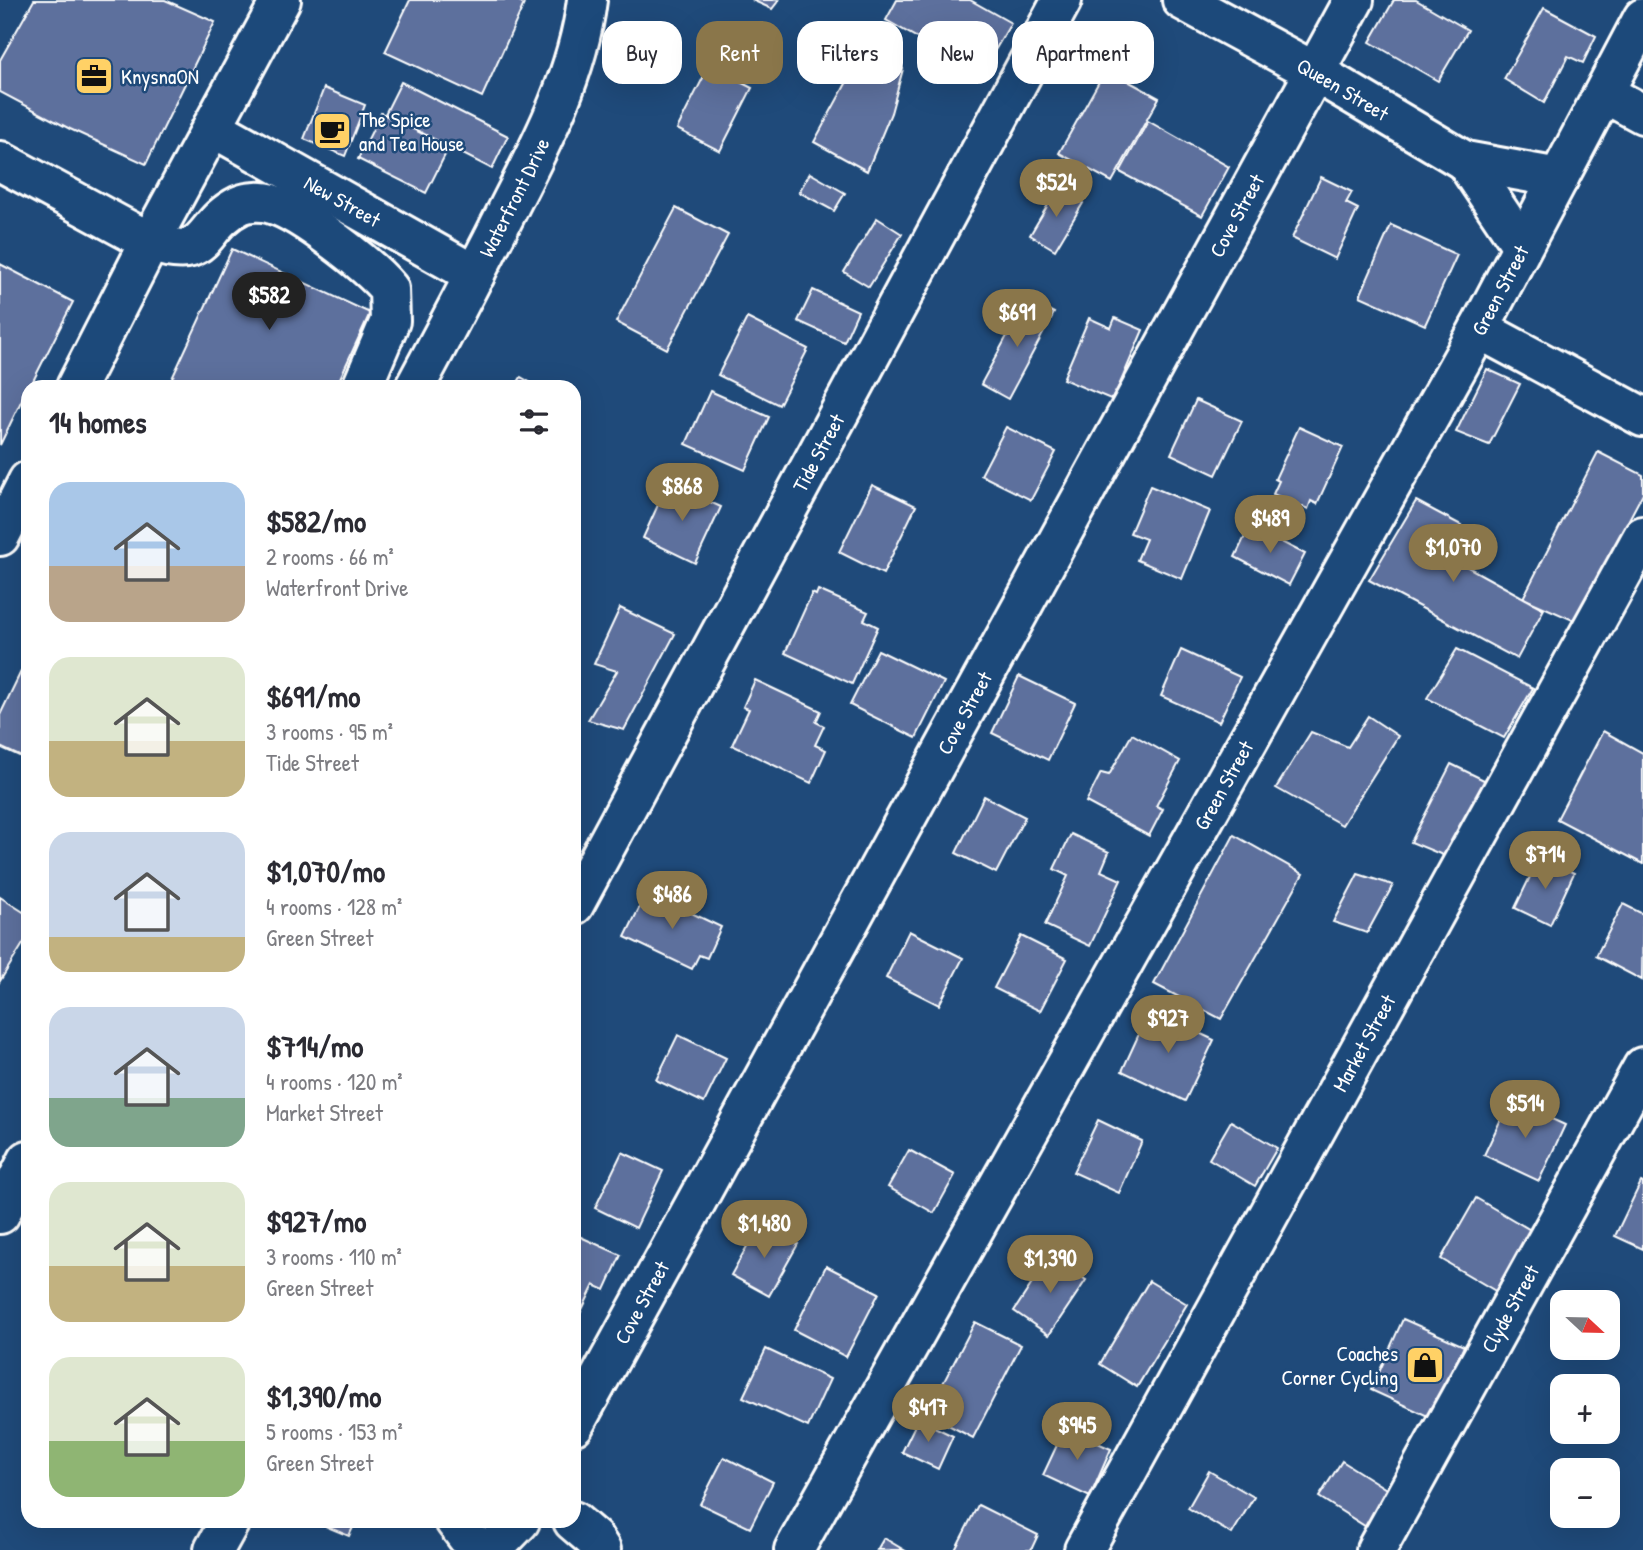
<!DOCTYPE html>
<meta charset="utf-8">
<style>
body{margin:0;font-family:"Patrick Hand",sans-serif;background:#f7f7f7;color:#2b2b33;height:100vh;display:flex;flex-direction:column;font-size:26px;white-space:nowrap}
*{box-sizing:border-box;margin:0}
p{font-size:23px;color:#7c7c81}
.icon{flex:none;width:38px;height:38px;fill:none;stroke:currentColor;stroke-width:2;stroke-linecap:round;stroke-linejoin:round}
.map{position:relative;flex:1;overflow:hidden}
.panel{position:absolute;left:21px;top:380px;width:560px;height:1148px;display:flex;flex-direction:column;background:#fff;border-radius:21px;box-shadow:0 7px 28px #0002}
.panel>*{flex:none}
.banner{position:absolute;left:602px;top:21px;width:665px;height:63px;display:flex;gap:14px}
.needle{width:46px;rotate:112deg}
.buttons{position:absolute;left:1550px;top:1290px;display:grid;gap:14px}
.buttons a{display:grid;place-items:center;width:70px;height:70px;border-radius:14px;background:#fff;box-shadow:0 7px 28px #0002;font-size:35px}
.price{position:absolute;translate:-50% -60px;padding:0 16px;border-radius:24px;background:#8a764a;color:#fff;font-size:23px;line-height:46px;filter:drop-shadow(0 2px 4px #0008)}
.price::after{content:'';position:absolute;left:50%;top:42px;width:21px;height:16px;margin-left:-10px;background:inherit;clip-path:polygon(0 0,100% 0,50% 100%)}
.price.on{background:#222;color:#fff}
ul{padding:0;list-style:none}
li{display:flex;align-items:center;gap:21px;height:175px;padding:0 28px}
li span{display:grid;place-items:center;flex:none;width:196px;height:140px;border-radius:21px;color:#555}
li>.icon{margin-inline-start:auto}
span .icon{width:84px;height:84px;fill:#fffc;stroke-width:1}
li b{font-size:30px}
h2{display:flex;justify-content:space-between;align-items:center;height:84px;padding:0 28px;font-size:30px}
.tag{padding:0 24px;border-radius:21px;background:#fff;box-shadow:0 7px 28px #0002;font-size:24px;line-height:63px}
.tag.on{background:#8a764a;color:#fff}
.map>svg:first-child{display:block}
.building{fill:#5d6f9d;stroke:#fff;stroke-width:2}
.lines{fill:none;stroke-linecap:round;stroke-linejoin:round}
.minor-casing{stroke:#fff;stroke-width:44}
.minor{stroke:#1f4a7a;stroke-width:38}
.labels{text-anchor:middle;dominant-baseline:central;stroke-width:5;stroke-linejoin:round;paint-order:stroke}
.poi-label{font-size:21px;fill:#fff;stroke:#1f4a7a;text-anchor:start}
.street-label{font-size:21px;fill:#fff;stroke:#1f4a7a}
</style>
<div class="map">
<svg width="1643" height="1550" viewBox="0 0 1643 1550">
<rect width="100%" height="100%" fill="#1f4a7a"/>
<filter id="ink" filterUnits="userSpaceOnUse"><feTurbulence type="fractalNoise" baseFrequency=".0143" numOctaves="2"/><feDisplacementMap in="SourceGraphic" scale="14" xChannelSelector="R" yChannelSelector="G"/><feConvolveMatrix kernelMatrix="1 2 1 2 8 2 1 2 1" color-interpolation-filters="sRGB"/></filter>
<g filter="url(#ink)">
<g class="building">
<path d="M34 0H165L215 22 146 164 70 129 0 92V60Z"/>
<path d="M410 0H517L524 4 482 97 385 52Z"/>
<path d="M752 0H779L772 9Z"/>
<path d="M897 0H970L1011 23 981 74 886 20Z"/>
<path d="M1394 0H1416L1468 30 1438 81 1370 42Z"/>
<path d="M1544 8 1596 36 1583 63 1568 56 1544 103 1504 79Z"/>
<path d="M866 47 903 69 891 113 867 171 814 142Z"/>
<path d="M709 66 752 88 720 151 677 129Z"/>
<path d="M1106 69 1159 98 1112 182 1059 153Z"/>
<path d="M401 82 508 136 492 169 385 114Z"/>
<path d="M324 88 365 105 345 156 304 139Z"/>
<path d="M381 113 449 147 426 193 358 159Z"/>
<path d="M1148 121 1229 167 1202 216 1120 172Z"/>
<path d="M810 173 845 193 834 211 799 192Z"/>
<path d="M1321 177 1352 192 1346 203 1358 209 1335 259 1292 238Z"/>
<path d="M1058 188 1083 203 1055 250 1030 235Z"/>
<path d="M676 208 728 235 667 349 616 322Z"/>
<path d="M877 218 902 234 869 287 844 272Z"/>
<path d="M1391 225 1457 255 1425 325 1360 296Z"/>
<path d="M232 249 370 313 336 387H168Z"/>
<path d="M0 264 73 302 30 387H28L0 445Z"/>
<path d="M813 290 858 311 844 342 798 321Z"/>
<path d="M1027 299 1054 313 1008 399 981 384Z"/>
<path d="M747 318 808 349 779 405 718 375Z"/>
<path d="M1089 318 1111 328 1115 318 1143 330 1113 400 1063 379Z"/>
<path d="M1487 369 1520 384 1489 445 1456 432Z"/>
<path d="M521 377 538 387H515Z"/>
<path d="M710 391 769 417 745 470 686 444Z"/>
<path d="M1196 400 1242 421 1216 475 1171 454Z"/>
<path d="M1006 427 1056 452 1031 500 981 475Z"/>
<path d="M1299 427 1343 447 1317 504 1311 501 1308 509 1273 494 1279 481 1275 479Z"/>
<path d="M1598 452 1643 475V493L1575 621 1523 598Z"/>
<path d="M668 483 721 507 695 563 643 538Z"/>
<path d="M872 485 916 506 883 574 839 552Z"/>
<path d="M1150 486 1210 511 1182 579 1137 560 1146 539 1130 533Z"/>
<path d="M1416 501 1461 525 1446 555 1544 609 1517 659 1369 580Z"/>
<path d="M1250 526 1305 554 1289 585 1235 557Z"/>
<path d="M818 590 868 612 864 620 878 627 852 684 785 653 812 593 816 595Z"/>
<path d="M620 608 675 634 624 730 588 720 617 671 594 664Z"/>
<path d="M1457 649 1533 688 1504 738 1427 698Z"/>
<path d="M878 650 944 682 916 738 850 705Z"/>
<path d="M1181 650 1240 677 1219 722 1161 696Z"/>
<path d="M28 657V760L0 747V715Z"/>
<path d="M1019 676 1075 703 1048 760 992 733Z"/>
<path d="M755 680 821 711 816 722 824 726 815 745 826 750 811 783 732 745 749 709 743 707Z"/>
<path d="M1368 716 1398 736 1342 825 1276 788 1311 732 1348 747Z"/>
<path d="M1603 731 1643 753V864L1557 819Z"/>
<path d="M1132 734 1180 761 1156 806 1163 809 1149 836 1086 802 1101 773 1109 775Z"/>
<path d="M1451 764 1486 781 1445 856 1411 842Z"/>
<path d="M984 796 1025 817 996 873 956 853Z"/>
<path d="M1071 834 1109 852 1101 871 1121 880 1090 946 1045 925 1068 876 1054 869Z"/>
<path d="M1234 835 1303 874 1221 1019 1154 984Z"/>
<path d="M1540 856 1574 873 1550 925 1515 908Z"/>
<path d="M1358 874 1393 885 1367 933 1333 922Z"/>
<path d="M647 892 721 927 707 958 699 955 692 969 625 937Z"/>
<path d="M0 897 28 915V936L0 981Z"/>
<path d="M1623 904 1643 914 1642 980 1596 956Z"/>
<path d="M909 931 963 958 939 1005 886 978Z"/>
<path d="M1021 936 1067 959 1040 1011 994 988Z"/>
<path d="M1150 1010 1214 1040 1185 1101 1122 1071Z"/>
<path d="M678 1035 726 1058 704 1103 656 1080Z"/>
<path d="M1510 1100 1565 1125 1539 1181 1484 1155Z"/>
<path d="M1098 1120 1142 1141 1119 1193 1073 1172Z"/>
<path d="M1231 1121 1277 1148 1255 1186 1209 1159Z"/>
<path d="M909 1150 955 1175 934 1213 888 1187Z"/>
<path d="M622 1152 663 1171 636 1228 595 1208Z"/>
<path d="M1641 1182 1643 1183V1249L1615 1236Z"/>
<path d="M1476 1198 1539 1235 1504 1296 1441 1259Z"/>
<path d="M760 1223 798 1244 769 1296 731 1275Z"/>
<path d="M574 1234 621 1255 605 1290 594 1285 578 1318 574 1316Z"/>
<path d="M1050 1256 1086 1280 1049 1335 1014 1311Z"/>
<path d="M826 1266 879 1293 846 1357 794 1330Z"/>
<path d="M1149 1281 1187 1304 1137 1387 1100 1364Z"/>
<path d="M1403 1319 1464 1346 1432 1418 1371 1390Z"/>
<path d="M975 1322 1021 1345 973 1438 927 1414Z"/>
<path d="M766 1349 830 1379 808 1427 743 1397Z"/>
<path d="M918 1419 953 1436 938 1469 902 1452Z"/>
<path d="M1065 1428 1111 1449 1090 1497 1043 1475Z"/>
<path d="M724 1457 773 1482 750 1528 700 1504Z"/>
<path d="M1342 1461 1391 1492 1368 1528 1319 1497Z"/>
<path d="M1209 1471 1254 1497 1232 1534 1188 1508Z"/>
<path d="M978 1505 1038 1535 1031 1550H955Z"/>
<path d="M313 1521H356L349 1536Z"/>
<path d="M884 1538 904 1550H877Z"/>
</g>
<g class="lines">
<g class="minor-casing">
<g id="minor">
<path id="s1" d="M1182 0 1315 72 1465 161 1559 178"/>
<path d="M1604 93 1643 114"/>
<path id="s2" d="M212 127 475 275"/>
<path d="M0 161 150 242C212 264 197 226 240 205 249 201 263 201 272 204 301 212 370 266 389 289L390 321 362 387"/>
<path d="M1465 161 1522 246"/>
<path d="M1479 329 1643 417"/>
<path d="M76 387 150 242 281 0"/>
<path id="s3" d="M415 387C448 326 480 265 511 203 544 139 578 72 587 0"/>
<path d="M0 536 28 481"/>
<path id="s4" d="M574 905 1062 0"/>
<path d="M0 1214 28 1160"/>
<path id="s5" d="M574 1425 1354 0"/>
<path d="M455 1521 477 1550"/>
<path d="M573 1521 594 1539 601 1550"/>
<path d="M214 1550 230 1521"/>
<path d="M492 1550 520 1521"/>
<path id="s6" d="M794 1550 1479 329 1643 18"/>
<path id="s7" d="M1084 1550 1643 536"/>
<path id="s8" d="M1376 1550 1643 1067"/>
</g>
</g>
<use href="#minor" class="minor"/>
</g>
</g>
<defs>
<g id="office-square" transform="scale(2.0125)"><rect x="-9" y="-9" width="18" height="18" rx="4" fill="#ffd166" stroke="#1f4a7a"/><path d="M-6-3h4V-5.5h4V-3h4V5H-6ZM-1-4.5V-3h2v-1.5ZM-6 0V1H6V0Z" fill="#111"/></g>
<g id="cafe-square" transform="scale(2.0125)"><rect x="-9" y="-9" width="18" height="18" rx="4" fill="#ffd166" stroke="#1f4a7a"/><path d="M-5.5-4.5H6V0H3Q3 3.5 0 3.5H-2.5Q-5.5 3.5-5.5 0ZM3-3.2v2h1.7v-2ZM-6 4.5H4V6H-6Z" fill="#111"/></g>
<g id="shop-square" transform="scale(2.0125)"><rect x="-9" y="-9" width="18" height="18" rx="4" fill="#ffd166" stroke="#1f4a7a"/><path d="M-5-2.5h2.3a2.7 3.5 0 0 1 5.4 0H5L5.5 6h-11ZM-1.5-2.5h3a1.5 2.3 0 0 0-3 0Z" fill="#111"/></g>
</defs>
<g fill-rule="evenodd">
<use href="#office-square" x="94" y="76"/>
<use href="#cafe-square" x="332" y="131"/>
<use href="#shop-square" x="1425" y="1365"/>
</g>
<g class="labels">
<g class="poi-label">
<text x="121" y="76">KnysnaON</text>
<text x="359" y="119">The Spice<tspan x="359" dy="24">and Tea House</tspan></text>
<text x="1398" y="1353" text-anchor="end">Coaches<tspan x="1398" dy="24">Corner Cycling</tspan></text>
</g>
<g class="street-label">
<text stroke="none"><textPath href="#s1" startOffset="184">Queen Street</textPath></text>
<text stroke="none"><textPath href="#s3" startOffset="214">Waterfront Drive</textPath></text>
<text stroke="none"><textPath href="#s2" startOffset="150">New Street</textPath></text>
<text stroke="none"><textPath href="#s5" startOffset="1379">Cove Street</textPath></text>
<text stroke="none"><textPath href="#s6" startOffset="1444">Green Street</textPath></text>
<text stroke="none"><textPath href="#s4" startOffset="514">Tide Street</textPath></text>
<text stroke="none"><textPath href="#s5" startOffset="812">Cove Street</textPath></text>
<text stroke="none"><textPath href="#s6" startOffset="877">Green Street</textPath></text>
<text stroke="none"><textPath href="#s7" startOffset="579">Market Street</textPath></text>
<text stroke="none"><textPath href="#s5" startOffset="140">Cove Street</textPath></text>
<text stroke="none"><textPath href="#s8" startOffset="276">Clyde Street</textPath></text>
</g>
</g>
</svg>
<div class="buttons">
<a><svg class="needle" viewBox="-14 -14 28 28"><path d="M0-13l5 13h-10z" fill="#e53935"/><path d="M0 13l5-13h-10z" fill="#7c7c81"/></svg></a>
<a>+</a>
<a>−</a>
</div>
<b class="price" style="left:1056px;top:219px">$524</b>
<b class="price on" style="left:269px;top:332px">$582</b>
<b class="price" style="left:1017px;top:349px">$691</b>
<b class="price" style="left:682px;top:523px">$868</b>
<b class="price" style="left:1270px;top:555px">$489</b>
<b class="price" style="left:1453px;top:584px">$1,070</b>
<b class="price" style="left:1545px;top:891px">$714</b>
<b class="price" style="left:672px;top:931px">$486</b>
<b class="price" style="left:1168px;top:1055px">$927</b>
<b class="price" style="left:1525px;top:1140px">$514</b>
<b class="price" style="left:764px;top:1260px">$1,480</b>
<b class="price" style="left:1050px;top:1295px">$1,390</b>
<b class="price" style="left:928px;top:1444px">$417</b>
<b class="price" style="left:1077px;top:1462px">$945</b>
<div class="banner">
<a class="tag">Buy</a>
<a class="tag on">Rent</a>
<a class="tag">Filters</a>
<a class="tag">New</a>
<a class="tag">Apartment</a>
</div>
<section class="panel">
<h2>14 homes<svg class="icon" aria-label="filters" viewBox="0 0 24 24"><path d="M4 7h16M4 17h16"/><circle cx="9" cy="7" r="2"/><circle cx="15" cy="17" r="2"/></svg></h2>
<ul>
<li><span style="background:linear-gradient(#a9c7e8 60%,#b9a48a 0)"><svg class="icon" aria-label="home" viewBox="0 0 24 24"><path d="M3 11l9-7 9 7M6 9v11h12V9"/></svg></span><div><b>$582/mo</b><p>2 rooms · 66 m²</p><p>Waterfront Drive</p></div></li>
<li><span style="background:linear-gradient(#dfe7d0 60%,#c2b280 0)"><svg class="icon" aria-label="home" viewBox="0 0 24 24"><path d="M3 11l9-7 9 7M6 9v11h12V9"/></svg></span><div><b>$691/mo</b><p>3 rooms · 95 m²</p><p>Tide Street</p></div></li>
<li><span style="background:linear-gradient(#c9d6e8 75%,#c2b280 0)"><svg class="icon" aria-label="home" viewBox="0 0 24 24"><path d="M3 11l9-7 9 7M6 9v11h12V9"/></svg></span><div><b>$1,070/mo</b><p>4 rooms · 128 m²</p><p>Green Street</p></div></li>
<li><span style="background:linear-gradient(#c9d6e8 65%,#7fa58c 0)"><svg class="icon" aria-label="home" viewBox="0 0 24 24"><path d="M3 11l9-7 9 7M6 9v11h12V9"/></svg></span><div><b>$714/mo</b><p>4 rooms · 120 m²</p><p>Market Street</p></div></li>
<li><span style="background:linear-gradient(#dfe7d0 60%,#c2b280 0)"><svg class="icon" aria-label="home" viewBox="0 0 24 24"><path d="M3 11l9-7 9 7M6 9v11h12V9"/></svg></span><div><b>$927/mo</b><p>3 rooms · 110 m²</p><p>Green Street</p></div></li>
<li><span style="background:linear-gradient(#dfe7d0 60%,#8fb573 0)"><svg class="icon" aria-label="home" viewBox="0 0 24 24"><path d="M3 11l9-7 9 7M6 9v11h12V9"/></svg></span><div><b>$1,390/mo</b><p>5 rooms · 153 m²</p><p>Green Street</p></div></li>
</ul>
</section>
</div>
